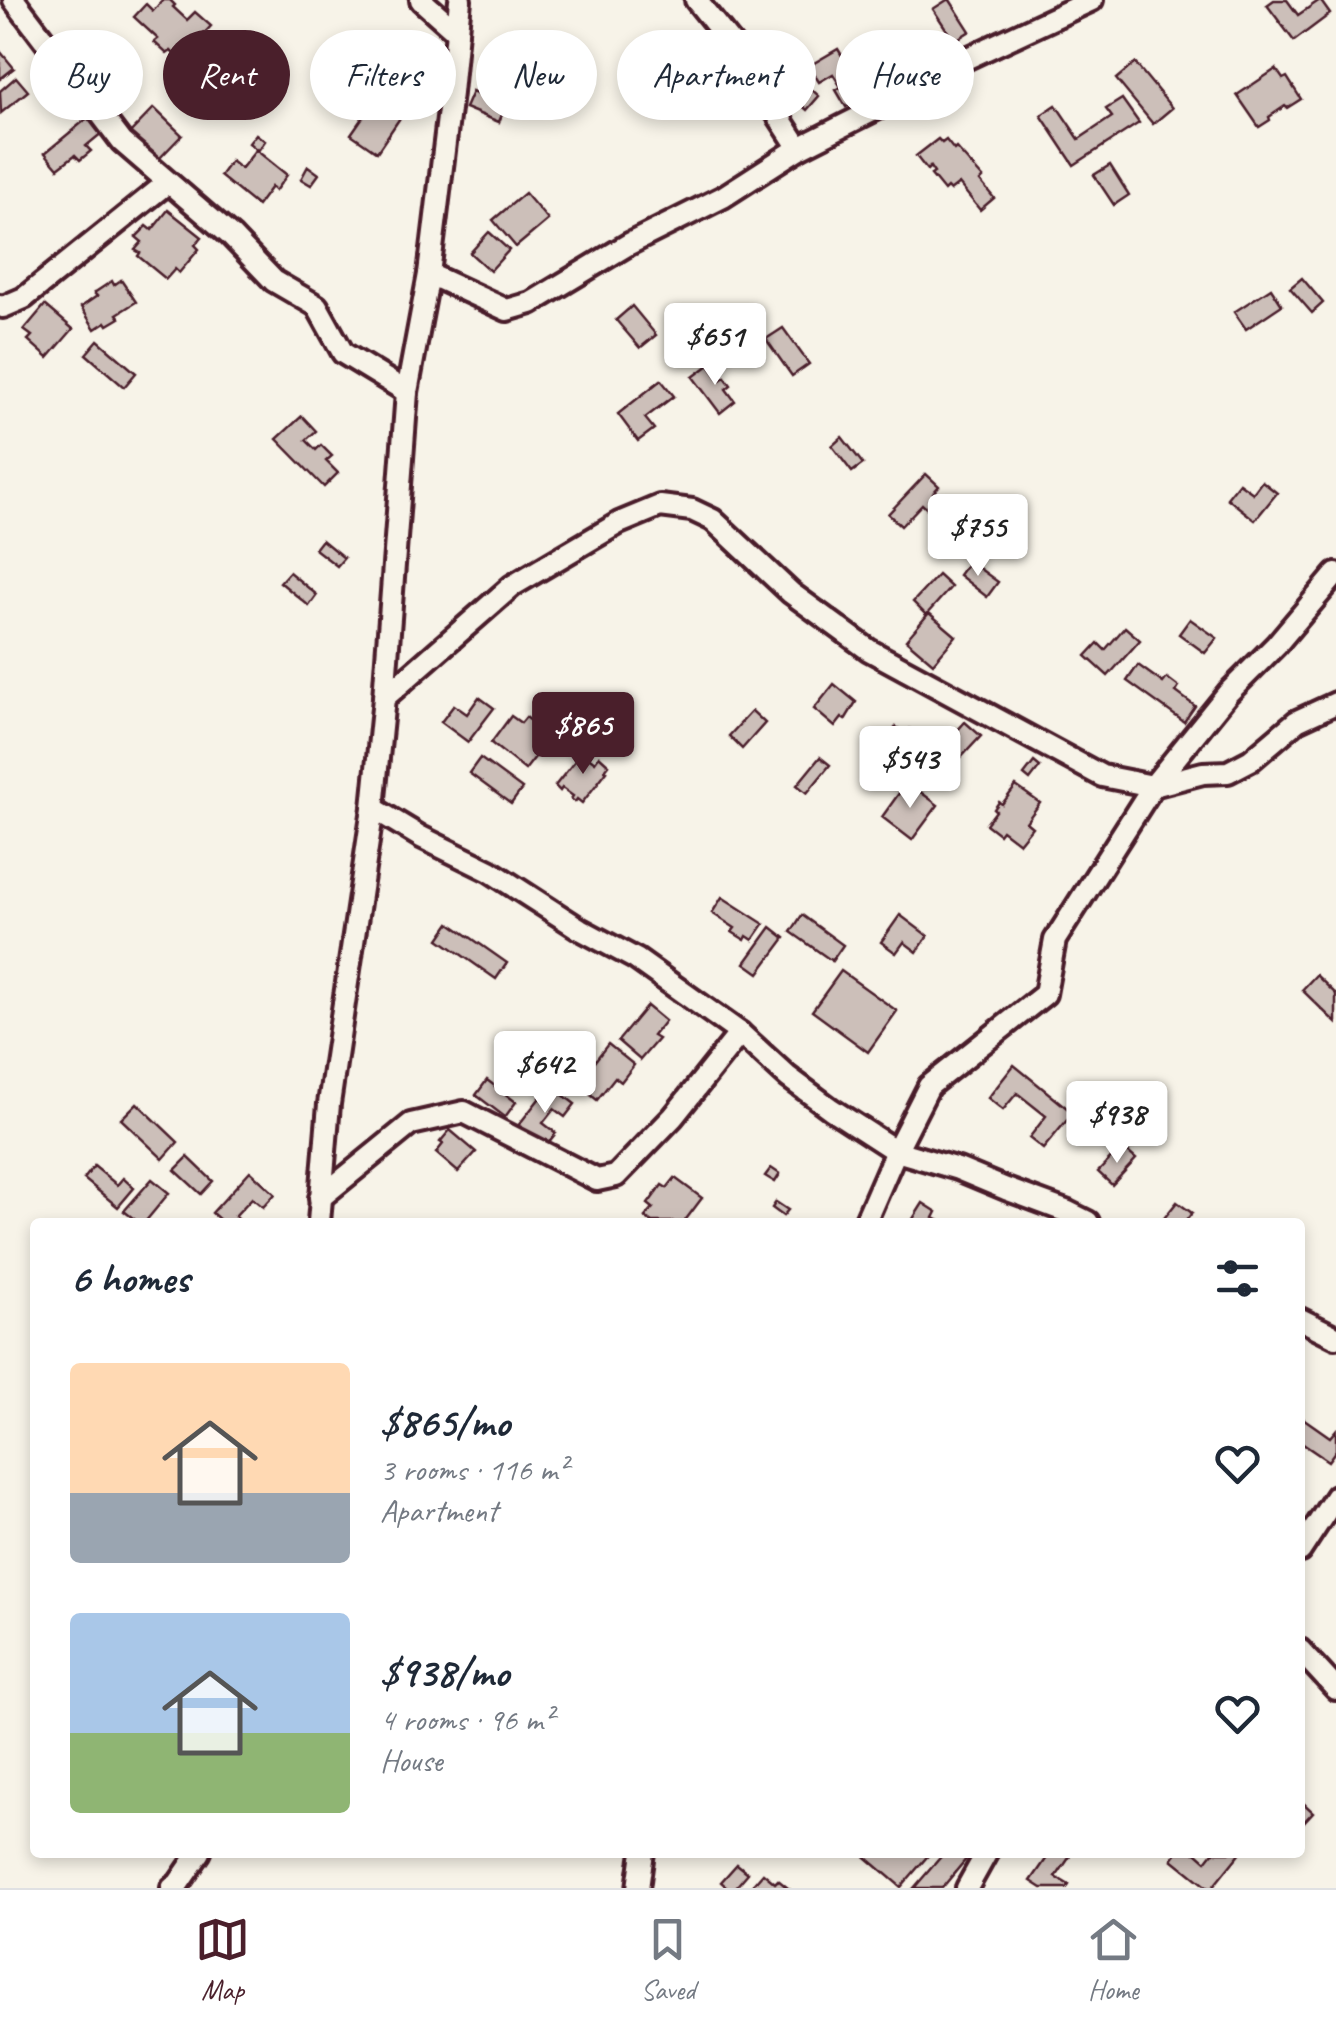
<!DOCTYPE html>
<meta charset="utf-8">
<style>
body{margin:0;font-family:Caveat,sans-serif;background:#f2f2f3;color:#1f2937;height:100vh;display:flex;flex-direction:column;font-size:38px;white-space:nowrap}
*{box-sizing:border-box;margin:0}
p{font-size:32px;color:#747a83}
.icon{flex:none;width:55px;height:55px;fill:none;stroke:currentColor;stroke-width:2;stroke-linecap:round;stroke-linejoin:round}
.map{position:relative;flex:1;overflow:hidden}
.details{position:absolute;left:30px;top:1218px;width:1275px;height:640px;display:flex;flex-direction:column;background:#fff;border-radius:10px;box-shadow:0 5px 15px #0003}
.details>*{flex:none}
.banner{position:absolute;left:30px;top:30px;width:1278px;height:90px;display:flex;gap:20px}
.price{position:absolute;translate:-50% -85px;padding:0 22px;border-radius:10px;background:#fff;color:#222;font-size:32px;line-height:65px;filter:drop-shadow(0 2px 5px #0008)}
.price::after{content:'';position:absolute;left:50%;top:60px;width:30px;height:22px;margin-left:-15px;background:inherit;clip-path:polygon(0 0,100% 0,50% 100%)}
.price.active{background:#4a1f2b;color:#fff}
ul{padding:0;list-style:none}
li{display:flex;align-items:center;gap:30px;height:250px;padding:0 40px}
li span{display:grid;place-items:center;flex:none;width:280px;height:200px;border-radius:10px;color:#555}
li>.icon{margin-inline-start:auto}
span .icon{width:120px;height:120px;fill:#fffc;stroke-width:1}
li b{font-size:42px}
h2{display:flex;justify-content:space-between;align-items:center;height:120px;padding:0 40px;font-size:42px}
.chip{padding:0 35px;border-radius:45px;background:#fff;box-shadow:0 5px 15px #0003;font-size:35px;line-height:90px}
.chip.active{background:#4a1f2b;color:#fff}
.tab-bar{display:flex;justify-content:space-around;align-items:center;height:140px;border-top:2px solid #e0e1e3;background:#fff;font-size:28px;color:#747a83}
.tab-bar a{display:grid;justify-items:center;gap:5px}
.tab-bar .active{color:#4a1f2b}
.map>svg:first-child{display:block}
.building{fill:#ccbfb9;stroke:#4a1f2b;stroke-width:2.5}
.lines{fill:none;stroke-linecap:round;stroke-linejoin:round}
.minor-casing{stroke:#4a1f2b;stroke-width:28}
.minor{stroke:#f7f3e8;stroke-width:20}
</style>
<div class="map">
<svg width="1336" height="1888" viewBox="0 0 1336 1888">
<rect width="100%" height="100%" fill="#f7f3e8"/>
<filter id="ink" filterUnits="userSpaceOnUse"><feTurbulence type="fractalNoise" baseFrequency=".01" numOctaves="2"/><feDisplacementMap in="SourceGraphic" scale="20" xChannelSelector="R" yChannelSelector="G"/><feConvolveMatrix kernelMatrix="1 2 1 2 8 2 1 2 1" color-interpolation-filters="sRGB"/></filter>
<g filter="url(#ink)">
<g class="building">
<path d="M163 0H170L175 5 173 7 187 20 195 12 211 26 201 37 205 41 195 52 192 50 181 61 171 51 167 54 154 42 158 39 134 17 146 4 153 11Z"/>
<path d="M947 0H950L970 31 954 41 933 9Z"/>
<path d="M1274 0H1287L1298 15 1320 0 1330 14 1294 41 1267 5Z"/>
<path d="M838 49 866 95 846 107 836 90 841 87 833 74 819 82 809 66Z"/>
<path d="M0 51 14 68 0 79Z"/>
<path d="M1135 63 1172 108 1153 124 1116 79Z"/>
<path d="M1276 69 1283 79 1287 77 1301 99 1287 108 1285 106 1269 117 1270 120 1259 127 1237 95Z"/>
<path d="M16 77 28 91 1 113 0 91Z"/>
<path d="M801 80 819 96 807 110 789 94Z"/>
<path d="M383 88 408 106 377 152 351 134Z"/>
<path d="M472 92 505 107 499 122 465 108Z"/>
<path d="M1122 99 1139 123 1074 165 1041 115 1056 105 1079 139 1112 117 1106 109Z"/>
<path d="M154 108 182 135 156 162 128 135Z"/>
<path d="M90 116 103 132 86 146 91 151 80 160 75 155 58 168 45 153Z"/>
<path d="M256 134 265 141 258 151 249 143Z"/>
<path d="M938 139 942 143 946 140 954 150 956 148 983 178 980 181 994 198 980 210 959 184 950 191 947 188 944 191 931 175 934 173 930 167 927 170 916 156Z"/>
<path d="M256 150 287 175 275 191 271 187 257 206 220 176 231 161 241 169Z"/>
<path d="M1110 165 1129 195 1114 205 1094 175Z"/>
<path d="M308 166 319 174 311 185 301 179Z"/>
<path d="M525 193 548 220 516 247 493 220Z"/>
<path d="M168 210 202 237 195 245 199 249 179 273 175 269 166 279 138 256 140 253 135 250 142 242 136 237 147 226 152 230Z"/>
<path d="M489 232 509 250 490 271 470 253Z"/>
<path d="M1302 278 1323 303 1312 313 1290 288Z"/>
<path d="M121 280 136 302 117 314 120 318 108 325 106 322 95 329 81 307 97 296 94 293 112 281 114 285Z"/>
<path d="M1271 288 1282 305 1246 329 1234 312Z"/>
<path d="M45 305 73 329 48 358 28 340 32 336 24 330Z"/>
<path d="M632 306 656 335 640 348 616 320Z"/>
<path d="M783 328 809 364 792 376 766 339Z"/>
<path d="M98 340 136 373 124 387 86 354Z"/>
<path d="M709 365 720 380 725 377 731 385 726 389 735 401 720 413 693 377Z"/>
<path d="M661 380 674 396 645 418 654 429 638 441 618 414Z"/>
<path d="M302 416 316 431 306 440 316 450 321 445 332 456 326 461 338 473 324 487 277 439Z"/>
<path d="M842 437 863 464 852 472 832 446Z"/>
<path d="M926 474 939 486 933 493 937 497 926 508 922 504 901 526 888 514Z"/>
<path d="M1262 481 1277 493 1255 520 1227 498 1239 483 1253 493Z"/>
<path d="M322 540 344 558 337 566 315 549Z"/>
<path d="M969 561 998 582 987 597 959 575Z"/>
<path d="M289 572 317 595 309 606 280 582Z"/>
<path d="M938 575 951 587 926 615 913 602Z"/>
<path d="M929 613 956 636 933 663 906 640Z"/>
<path d="M1190 619 1217 638 1205 653 1179 634Z"/>
<path d="M1125 627 1140 640 1108 676 1086 656 1098 643 1105 650Z"/>
<path d="M1138 665 1163 683 1167 678 1179 687 1176 692 1195 706 1184 722 1127 681Z"/>
<path d="M834 684 856 702 845 720 842 718 835 727 814 709Z"/>
<path d="M479 697 494 708 468 742 441 722 454 705 467 714Z"/>
<path d="M752 711 765 723 742 749 729 736Z"/>
<path d="M511 716 521 723 526 717 542 730 537 736 546 743 525 770 491 743Z"/>
<path d="M965 722 981 736 943 777 928 763Z"/>
<path d="M896 727 906 734 910 729 922 739 918 744 926 750 907 774 878 752Z"/>
<path d="M582 752 595 762 599 756 609 765 605 770 607 771 582 803 577 799 575 802 571 799 573 796 562 788 560 791 555 786Z"/>
<path d="M820 757 830 765 807 793 797 785Z"/>
<path d="M480 758 522 789 511 804 469 773Z"/>
<path d="M1034 762 1040 767 1030 780 1024 775Z"/>
<path d="M907 782 938 805 912 840 882 817Z"/>
<path d="M1016 786 1040 803 1026 822 1032 827 1019 843 1002 830 999 834 986 824 996 811 994 809 999 802 1002 804Z"/>
<path d="M722 897 764 924 753 940 747 936 745 940 732 932 735 928 712 913Z"/>
<path d="M802 915 843 945 832 961 791 932Z"/>
<path d="M900 915 928 936 917 952 904 942 896 953 881 942Z"/>
<path d="M450 923 507 963 496 979 439 939Z"/>
<path d="M771 927 785 938 759 973 745 963Z"/>
<path d="M841 971 897 1011 868 1052 812 1011Z"/>
<path d="M1316 975 1336 994V1023L1302 990Z"/>
<path d="M647 1006 665 1021 653 1036 658 1039 640 1060 618 1041Z"/>
<path d="M608 1044 634 1065 621 1082 615 1077 597 1100 577 1084Z"/>
<path d="M1014 1065 1073 1113 1043 1149 1029 1138 1046 1116 1017 1093 1003 1110 988 1098Z"/>
<path d="M487 1080 516 1102 505 1117 476 1095Z"/>
<path d="M550 1085 575 1104 565 1117 554 1109 543 1123 556 1133 544 1148 517 1127Z"/>
<path d="M137 1103 178 1142 163 1159 121 1119Z"/>
<path d="M450 1130 476 1152 458 1172 436 1153 443 1144 440 1142Z"/>
<path d="M1122 1147 1136 1159 1112 1185 1098 1172Z"/>
<path d="M188 1157 213 1181 201 1194 175 1170Z"/>
<path d="M94 1166 117 1185 123 1178 134 1188 118 1207 84 1179Z"/>
<path d="M771 1168 780 1174 775 1182 765 1176Z"/>
<path d="M250 1171 275 1194 263 1207 252 1198 235 1216 241 1222H222L212 1213Z"/>
<path d="M675 1178 702 1198 684 1222H652L645 1217 653 1208 648 1204 662 1185 667 1188Z"/>
<path d="M152 1179 169 1193 145 1222H138L124 1211Z"/>
<path d="M776 1202 788 1210 783 1216 772 1208Z"/>
<path d="M1177 1202 1192 1213 1185 1222H1161Z"/>
<path d="M923 1203 937 1212 934 1218 942 1222H911Z"/>
<path d="M1300 1416 1330 1437 1336 1430V1450L1328 1461 1300 1442Z"/>
<path d="M1300 1800 1313 1812 1300 1826Z"/>
<path d="M860 1852 901 1853 931 1852 901 1887Z"/>
<path d="M945 1852H972L942 1888H914Z"/>
<path d="M1051 1852H1073L1056 1877 1069 1885 1067 1888H1042L1031 1881Z"/>
<path d="M1177 1852H1196L1206 1861 1213 1852H1241L1212 1888H1208L1172 1859Z"/>
<path d="M737 1864 748 1873 735 1888H728L721 1882Z"/>
<path d="M763 1873 775 1883 778 1880 788 1888H750Z"/>
</g>
<g class="lines">
<g class="minor-casing">
<g id="minor">
<path d="M14 0 122 142 231 236 274 281 317 306 343 353 407 392"/>
<path d="M421 0 457 32"/>
<path d="M696 0 733 46 799 148"/>
<path d="M429 274 507 310 531 303 629 244 723 197 799 148 890 102 959 62 1092 0"/>
<path d="M0 306 3 307 24 298 167 183"/>
<path d="M384 698 512 586 619 523 660 506 692 510 713 520 791 593 869 650 1102 776 1153 786 1203 773 1228 772 1251 760 1297 721 1336 703"/>
<path d="M373 808 421 837 490 871 580 929 636 959 740 1033 788 1077 831 1109 896 1151 958 1169 1006 1189 1068 1212 1088 1222"/>
<path d="M320 1198 411 1124 464 1112 597 1180 616 1176 673 1117 740 1033"/>
<path d="M319 1222 329 1104 373 808 384 698 407 392 429 274 451 93 460 0"/>
<path d="M865 1222 896 1151 929 1086 1045 994 1055 940 1153 786 1228 693 1276 645 1336 574"/>
<path d="M1300 1319 1336 1337"/>
<path d="M1300 1551 1336 1496"/>
<path d="M1300 1650 1336 1689"/>
<path d="M172 1888 178 1884 200 1852"/>
<path d="M638 1888 643 1852"/>
<path d="M967 1888 987 1852"/>
</g>
</g>
<use href="#minor" class="minor"/>
</g>
</g>
</svg>
<b class="price" style="left:715px;top:388px">$651</b>
<b class="price" style="left:978px;top:579px">$755</b>
<b class="price active" style="left:583px;top:777px">$865</b>
<b class="price" style="left:910px;top:811px">$543</b>
<b class="price" style="left:545px;top:1116px">$642</b>
<b class="price" style="left:1117px;top:1166px">$938</b>
<div class="banner">
<a class="chip">Buy</a>
<a class="chip active">Rent</a>
<a class="chip">Filters</a>
<a class="chip">New</a>
<a class="chip">Apartment</a>
<a class="chip">House</a>
</div>
<section class="details">
<h2>6 homes<svg class="icon" aria-label="filters" viewBox="0 0 24 24"><path d="M4 7h16M4 17h16"/><circle cx="9" cy="7" r="2"/><circle cx="15" cy="17" r="2"/></svg></h2>
<ul>
<li><span style="background:linear-gradient(#ffd9b3 65%,#9aa5b1 0)"><svg class="icon" aria-label="home" viewBox="0 0 24 24"><path d="M3 11l9-7 9 7M6 9v11h12V9"/></svg></span><div><b>$865/mo</b><p>3 rooms · 116 m²</p><p>Apartment</p></div><svg class="icon" aria-label="heart" viewBox="0 0 24 24"><path d="M12 20l-8-8c-3-5 5-10 8-4 3-6 11-1 8 4z"/></svg></li>
<li><span style="background:linear-gradient(#a9c7e8 60%,#8fb573 0)"><svg class="icon" aria-label="home" viewBox="0 0 24 24"><path d="M3 11l9-7 9 7M6 9v11h12V9"/></svg></span><div><b>$938/mo</b><p>4 rooms · 96 m²</p><p>House</p></div><svg class="icon" aria-label="heart" viewBox="0 0 24 24"><path d="M12 20l-8-8c-3-5 5-10 8-4 3-6 11-1 8 4z"/></svg></li>
</ul>
</section>
</div>
<nav class="tab-bar">
<a class="active"><svg class="icon" aria-label="map" viewBox="0 0 24 24"><path d="M3 6l6-2 6 2 6-2v14l-6 2-6-2-6 2zM9 4v14M15 6v14"/></svg>Map</a>
<a><svg class="icon" aria-label="saved" viewBox="0 0 24 24"><path d="M7 4h10v16l-5-4-5 4z"/></svg>Saved</a>
<a><svg class="icon" aria-label="home" viewBox="0 0 24 24"><path d="M3 11l9-7 9 7M6 9v11h12V9"/></svg>Home</a>
</nav>
